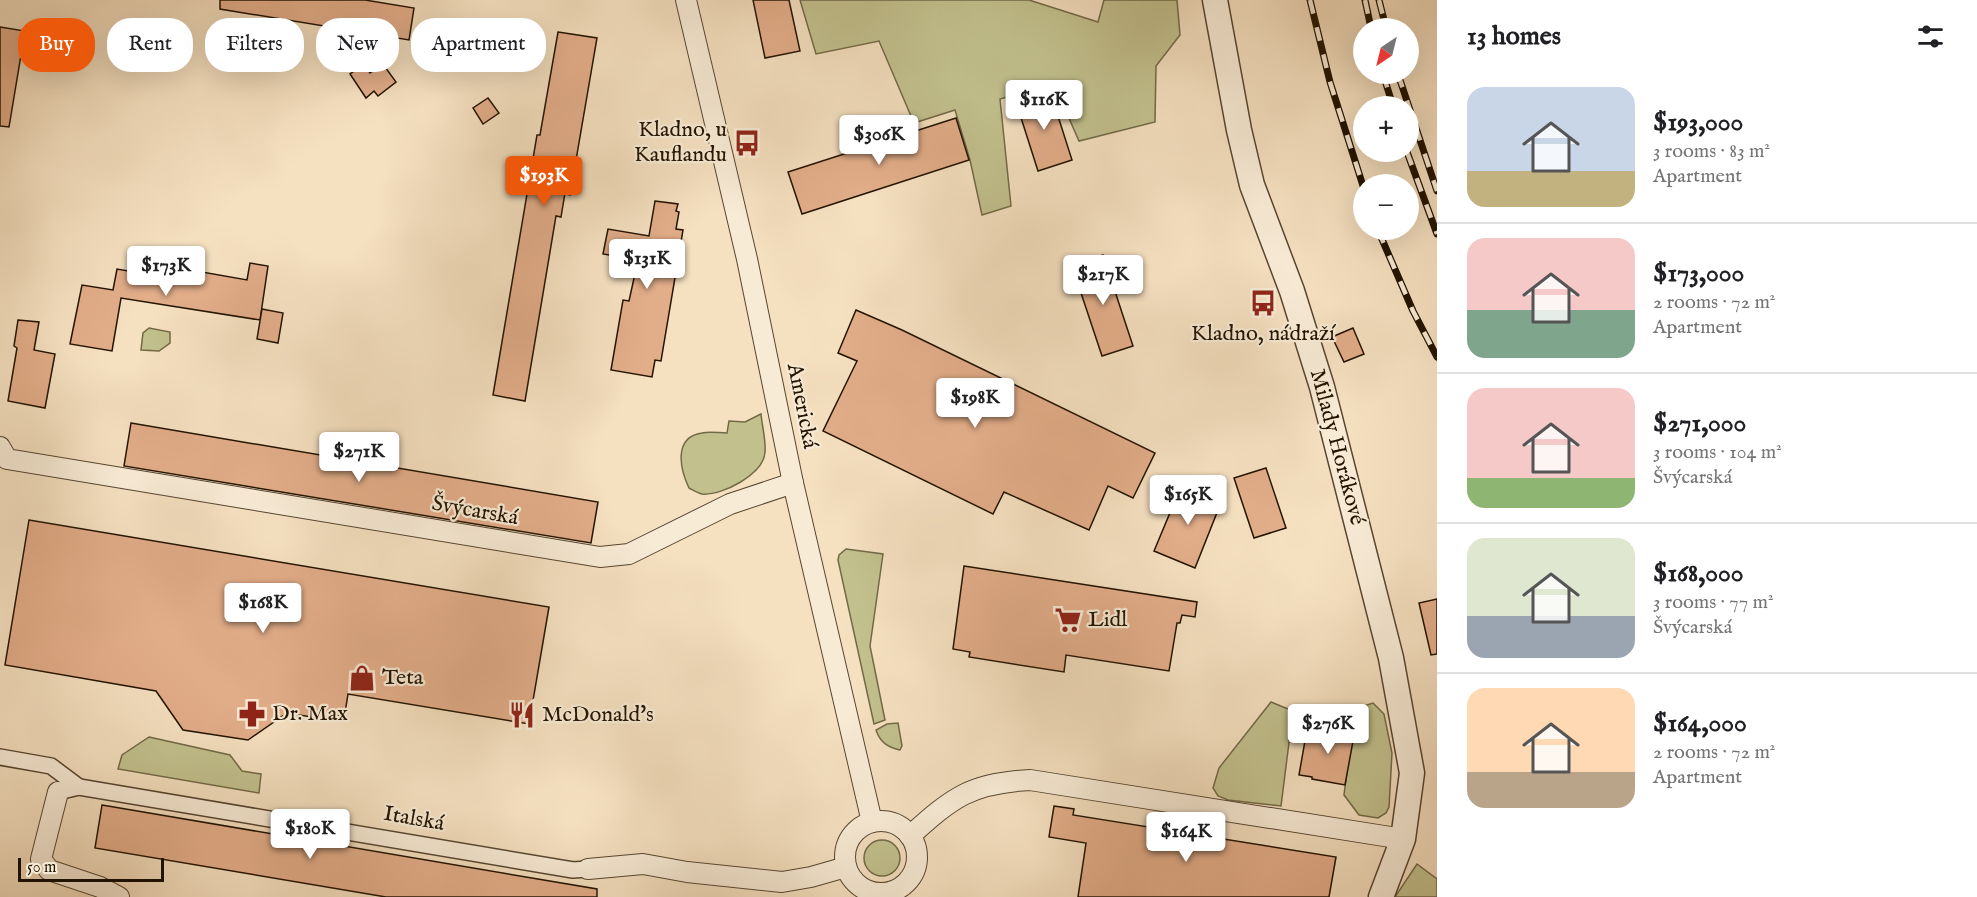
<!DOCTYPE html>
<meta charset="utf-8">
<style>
body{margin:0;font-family:"IM FELL English",serif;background:#f2f2f2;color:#202124;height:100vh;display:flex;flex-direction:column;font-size:22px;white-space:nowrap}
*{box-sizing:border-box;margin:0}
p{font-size:20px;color:#757577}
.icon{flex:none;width:33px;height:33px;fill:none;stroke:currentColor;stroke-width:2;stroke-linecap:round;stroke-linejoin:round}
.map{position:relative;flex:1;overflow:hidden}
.panel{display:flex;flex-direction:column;background:#fff;width:540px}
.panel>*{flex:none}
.hud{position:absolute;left:18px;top:18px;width:570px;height:54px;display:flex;gap:12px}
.needle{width:39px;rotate:215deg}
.controls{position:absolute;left:1353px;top:18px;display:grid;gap:12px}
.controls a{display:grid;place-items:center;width:66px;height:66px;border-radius:50%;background:#fff;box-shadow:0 6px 24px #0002;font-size:30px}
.scale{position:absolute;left:18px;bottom:15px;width:146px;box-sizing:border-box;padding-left:6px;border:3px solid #221300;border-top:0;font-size:16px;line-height:21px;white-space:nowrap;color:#221300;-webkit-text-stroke:4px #f8ebd6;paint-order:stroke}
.price{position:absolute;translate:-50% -51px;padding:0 14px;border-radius:6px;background:#fff;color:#222;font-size:20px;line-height:39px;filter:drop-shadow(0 2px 3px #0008)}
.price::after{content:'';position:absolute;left:50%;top:36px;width:18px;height:14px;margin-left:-9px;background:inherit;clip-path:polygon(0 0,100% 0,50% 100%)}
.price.on{background:#ea580c;color:#fff}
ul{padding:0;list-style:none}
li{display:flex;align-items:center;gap:18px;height:150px;padding:0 30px}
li+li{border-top:2px solid #e0e0e0}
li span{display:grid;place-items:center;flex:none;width:168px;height:120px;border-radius:18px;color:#555}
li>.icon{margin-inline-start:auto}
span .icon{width:72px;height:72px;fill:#fffc;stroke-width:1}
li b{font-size:26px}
h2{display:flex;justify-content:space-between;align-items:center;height:72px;padding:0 30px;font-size:26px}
.tag{padding:0 21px;border-radius:24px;background:#fff;box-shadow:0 6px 24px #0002;font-size:21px;line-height:54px}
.tag.on{background:#ea580c;color:#fff}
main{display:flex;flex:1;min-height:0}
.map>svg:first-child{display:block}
.green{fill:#c2c18e;stroke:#726a47;stroke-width:1.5}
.building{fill:#e2ad89;stroke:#221300;stroke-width:1.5}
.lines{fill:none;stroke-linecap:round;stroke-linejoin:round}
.pedestrian-casing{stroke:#574630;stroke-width:18}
.minor-casing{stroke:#574630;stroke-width:22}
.tertiary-casing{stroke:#574630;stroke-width:27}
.pedestrian{stroke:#f8ebd6;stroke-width:15}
.minor{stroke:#f8ebd6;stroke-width:20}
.tertiary{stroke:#f8ebd6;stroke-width:24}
.rail-casing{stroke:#221300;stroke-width:7}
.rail{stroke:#f8ebd6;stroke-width:4.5;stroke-dasharray:14;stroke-linecap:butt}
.labels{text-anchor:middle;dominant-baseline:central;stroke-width:4.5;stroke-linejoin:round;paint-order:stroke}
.poi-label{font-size:22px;fill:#221300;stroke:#f8ebd6;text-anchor:start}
.street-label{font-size:22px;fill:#221300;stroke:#f8ebd6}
</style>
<main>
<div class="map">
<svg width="1437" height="897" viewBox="0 0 1437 897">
<rect width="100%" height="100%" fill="#f5e0c0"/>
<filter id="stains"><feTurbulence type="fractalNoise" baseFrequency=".00333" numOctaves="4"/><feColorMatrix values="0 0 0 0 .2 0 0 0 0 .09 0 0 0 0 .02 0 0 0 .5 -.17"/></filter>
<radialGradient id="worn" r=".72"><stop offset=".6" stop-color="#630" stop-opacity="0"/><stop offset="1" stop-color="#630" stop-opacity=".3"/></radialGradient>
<g class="green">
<path d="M800 0H1029L1098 22 1104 0H1177L1180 35 1156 66 1155 122 1079 141 1054 84 1000 99 1011 206 982 215 970 160 955 110 914 123 879 41 816 54Z"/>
<path d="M149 328 170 332V343L159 351 141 350 143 333Z"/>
<path d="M761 414C762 426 766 440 765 452 764 474 722 496 702 494 698 493 693 490 689 488 680 469 673 437 702 433 710 431 719 433 727 433L729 421 745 422Z"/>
<path d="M846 549 883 554 870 646 885 720 874 724 838 560 839 555Z"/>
<path d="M1271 702 1293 711 1281 806 1228 800 1218 796 1213 788 1219 768Z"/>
<path d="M1373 703 1384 714 1392 753 1389 807 1386 813 1378 818 1359 815 1344 795 1354 716 1357 708Z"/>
<path d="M898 723 902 746 900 750C887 747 880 742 876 730L887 724Z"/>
<path d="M149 737 230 755 242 771 261 774 259 793 118 769 122 755Z"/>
<circle cx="882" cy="858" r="18"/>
<path d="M1417 864 1437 879V897H1395Z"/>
</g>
<g class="building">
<path d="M220 0H365L414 8 409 40 220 9Z"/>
<path d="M753 0H789L800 51 765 58Z"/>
<path d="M0 27 25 31 9 127 0 126Z"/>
<path d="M558 32 597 38 570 195 565 193 561 217 556 216 525 401 493 395 537 135H540Z"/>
<path d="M364 64 370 73 383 64 396 82 378 96 374 91 366 98 350 74Z"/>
<path d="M1050 91 1072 160 1038 171 1016 102Z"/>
<path d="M488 98 499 113 483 124 473 108Z"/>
<path d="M956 118 969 160 802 214 788 172Z"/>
<path d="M655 201 678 204 676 211 679 212 676 229 683 230 661 361 655 360 652 377 611 370 623 300 629 301 638 260 603 254 608 229 649 236Z"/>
<path d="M163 249 182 252 179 268 247 280 250 263 268 266 260 320 121 298 112 351 70 344 82 285 113 290 117 269 158 276Z"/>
<path d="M1103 255 1133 346 1102 356 1072 266Z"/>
<path d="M262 309 283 313 278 343 257 339Z"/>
<path d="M856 310 902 330 1155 453 1133 498 1108 486 1089 530 1004 492 993 514 823 431 857 361 838 353Z"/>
<path d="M18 320 39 322 34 350 55 354 45 408 8 401 17 348 14 346Z"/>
<path d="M1353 328 1364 354 1344 362 1332 337Z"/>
<path d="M131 423 598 502 591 543 124 466Z"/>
<path d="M1266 468 1286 528 1254 538 1234 478Z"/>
<path d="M1182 484 1222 500 1195 568 1154 551Z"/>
<path d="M29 520 549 607 529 724 348 694 345 713 330 720 287 713 248 740 183 730 156 691 5 665Z"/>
<path d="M964 566 1197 602 1195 617 1182 615 1180 623H1177L1169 671 1066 655 1064 672 969 657 970 652 953 649Z"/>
<path d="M1437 599V654L1431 655 1419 603Z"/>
<path d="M1321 724 1355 730 1345 785 1312 779V777L1299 775 1306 735 1319 737Z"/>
<path d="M102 805 597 889V897H386L95 848Z"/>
<path d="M1054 806 1074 809 1073 815 1336 857 1329 897H1078L1086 843 1049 837Z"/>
</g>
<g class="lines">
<g class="pedestrian-casing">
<g id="pedestrian">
<path d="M0 757 51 766 79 787"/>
<path d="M58 792 79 787 573 870 588 869"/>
</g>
</g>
<g class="minor-casing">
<g id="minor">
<path d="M686 0 747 259 793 483 872 822"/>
<path d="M0 447 7 459 600 557 629 554 730 504 793 483"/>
<path d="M58 792 41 859 49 870 100 887 119 897"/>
<circle cx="881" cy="857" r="36"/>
<path d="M910 836C953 797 971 783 1030 780L1403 839"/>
<path d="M588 869 643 864 687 872 782 882 811 877 846 867"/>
</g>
</g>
<g class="tertiary-casing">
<path id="tertiary" d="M1215 0 1239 130 1252 185 1292 291 1322 387 1391 658 1412 773 1403 839 1381 897"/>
</g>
<use href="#pedestrian" class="pedestrian"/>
<use href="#minor" class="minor"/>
<use href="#tertiary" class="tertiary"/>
<g class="rail-casing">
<g id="rail">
<path d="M1310 0 1330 82 1364 189"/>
<path d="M1365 0 1371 28"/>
<path d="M1379 0 1386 28"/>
<path d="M1383 74 1393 106"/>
<path d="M1398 74 1437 191"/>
<path d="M1407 152 1437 234"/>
<path d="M1378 230 1413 311 1437 357"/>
</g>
</g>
<use href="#rail" class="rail"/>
</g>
<defs>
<g id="bus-bare" transform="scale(2.07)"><path d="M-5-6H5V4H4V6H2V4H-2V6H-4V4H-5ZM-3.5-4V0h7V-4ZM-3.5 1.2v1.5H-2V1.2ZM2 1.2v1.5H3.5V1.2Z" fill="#8f2418" stroke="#f8ebd6" stroke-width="2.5" paint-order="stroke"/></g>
<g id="supermarket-bare" transform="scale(2.07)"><path d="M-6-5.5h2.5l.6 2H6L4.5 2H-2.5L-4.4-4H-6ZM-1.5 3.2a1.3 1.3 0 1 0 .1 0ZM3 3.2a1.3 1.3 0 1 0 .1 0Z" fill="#8f2418" stroke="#f8ebd6" stroke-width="2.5" paint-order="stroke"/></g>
<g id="shop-bare" transform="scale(2.07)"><path d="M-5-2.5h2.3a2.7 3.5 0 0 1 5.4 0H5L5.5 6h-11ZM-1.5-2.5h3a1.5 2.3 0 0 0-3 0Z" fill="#8f2418" stroke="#f8ebd6" stroke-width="2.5" paint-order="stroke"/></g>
<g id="pharmacy-bare" transform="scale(2.07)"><path d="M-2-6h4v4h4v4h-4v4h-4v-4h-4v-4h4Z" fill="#8f2418" stroke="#f8ebd6" stroke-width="2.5" paint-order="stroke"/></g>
<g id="restaurant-bare" transform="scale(2.07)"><path d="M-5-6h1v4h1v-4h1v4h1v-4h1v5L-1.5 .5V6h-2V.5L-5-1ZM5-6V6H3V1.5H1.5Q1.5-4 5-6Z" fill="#8f2418" stroke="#f8ebd6" stroke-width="2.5" paint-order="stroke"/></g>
</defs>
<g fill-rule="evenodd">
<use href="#bus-bare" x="747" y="143"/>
<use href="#bus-bare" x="1263" y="303"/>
<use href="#supermarket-bare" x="1068" y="620"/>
<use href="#shop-bare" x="362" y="678"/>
<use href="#pharmacy-bare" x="252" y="714"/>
<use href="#restaurant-bare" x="522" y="715"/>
</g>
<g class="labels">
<g class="poi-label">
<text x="727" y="130" text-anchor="end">Kladno, u<tspan x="727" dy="25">Kauflandu</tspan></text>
<text x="1263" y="334" text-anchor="middle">Kladno, nádraží</text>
<text x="1088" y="620">Lidl</text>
<text x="382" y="678">Teta</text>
<text x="272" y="714">Dr. Max</text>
<text x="542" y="715">McDonald's</text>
</g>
<g class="street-label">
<text transform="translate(802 406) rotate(79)">Americká</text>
<text transform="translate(1337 447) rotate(75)">Milady Horákové</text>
<text transform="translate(475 511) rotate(10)">Švýcarská</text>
<text transform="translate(414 819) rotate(10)">Italská</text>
</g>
</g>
<rect width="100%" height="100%" filter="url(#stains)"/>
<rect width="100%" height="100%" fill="url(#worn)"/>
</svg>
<div class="controls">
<a><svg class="needle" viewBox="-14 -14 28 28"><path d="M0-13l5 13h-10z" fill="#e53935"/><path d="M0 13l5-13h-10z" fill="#757577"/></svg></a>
<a>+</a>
<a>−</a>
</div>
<div class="scale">50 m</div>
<b class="price" style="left:1044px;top:131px">$116K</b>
<b class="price" style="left:879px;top:166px">$306K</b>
<b class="price on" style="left:544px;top:207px">$193K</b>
<b class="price" style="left:647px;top:290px">$131K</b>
<b class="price" style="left:166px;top:297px">$173K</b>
<b class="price" style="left:1103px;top:306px">$217K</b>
<b class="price" style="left:975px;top:429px">$198K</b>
<b class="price" style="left:359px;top:483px">$271K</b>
<b class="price" style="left:1188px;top:526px">$165K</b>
<b class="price" style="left:263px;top:634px">$168K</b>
<b class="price" style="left:1328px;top:755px">$276K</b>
<b class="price" style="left:310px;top:860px">$180K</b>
<b class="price" style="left:1186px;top:863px">$164K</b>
<div class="hud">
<a class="tag on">Buy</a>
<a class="tag">Rent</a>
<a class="tag">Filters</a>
<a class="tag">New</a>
<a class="tag">Apartment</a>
</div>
</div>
<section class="panel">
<h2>13 homes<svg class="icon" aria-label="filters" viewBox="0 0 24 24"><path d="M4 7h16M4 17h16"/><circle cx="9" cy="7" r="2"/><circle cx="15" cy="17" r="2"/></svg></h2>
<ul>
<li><span style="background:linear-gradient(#c9d6e8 70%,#c2b280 0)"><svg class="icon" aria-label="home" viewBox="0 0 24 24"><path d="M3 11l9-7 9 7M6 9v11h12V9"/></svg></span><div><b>$193,000</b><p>3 rooms · 83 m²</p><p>Apartment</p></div></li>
<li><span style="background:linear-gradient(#f6c9c9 60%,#7fa58c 0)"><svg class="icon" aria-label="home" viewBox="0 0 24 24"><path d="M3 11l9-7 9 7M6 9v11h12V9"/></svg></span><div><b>$173,000</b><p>2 rooms · 72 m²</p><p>Apartment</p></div></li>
<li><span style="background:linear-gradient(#f6c9c9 75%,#8fb573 0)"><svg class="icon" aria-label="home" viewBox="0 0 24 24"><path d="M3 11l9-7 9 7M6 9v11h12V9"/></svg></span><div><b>$271,000</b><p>3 rooms · 104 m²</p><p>Švýcarská</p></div></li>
<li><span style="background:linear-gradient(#dfe7d0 65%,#9aa5b1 0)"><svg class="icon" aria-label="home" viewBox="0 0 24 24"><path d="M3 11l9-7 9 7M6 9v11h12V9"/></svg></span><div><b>$168,000</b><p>3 rooms · 77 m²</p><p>Švýcarská</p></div></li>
<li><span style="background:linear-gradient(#ffd9b3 70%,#b9a48a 0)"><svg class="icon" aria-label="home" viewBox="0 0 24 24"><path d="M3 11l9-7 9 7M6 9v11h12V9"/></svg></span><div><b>$164,000</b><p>2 rooms · 72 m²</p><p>Apartment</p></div></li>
</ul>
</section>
</main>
